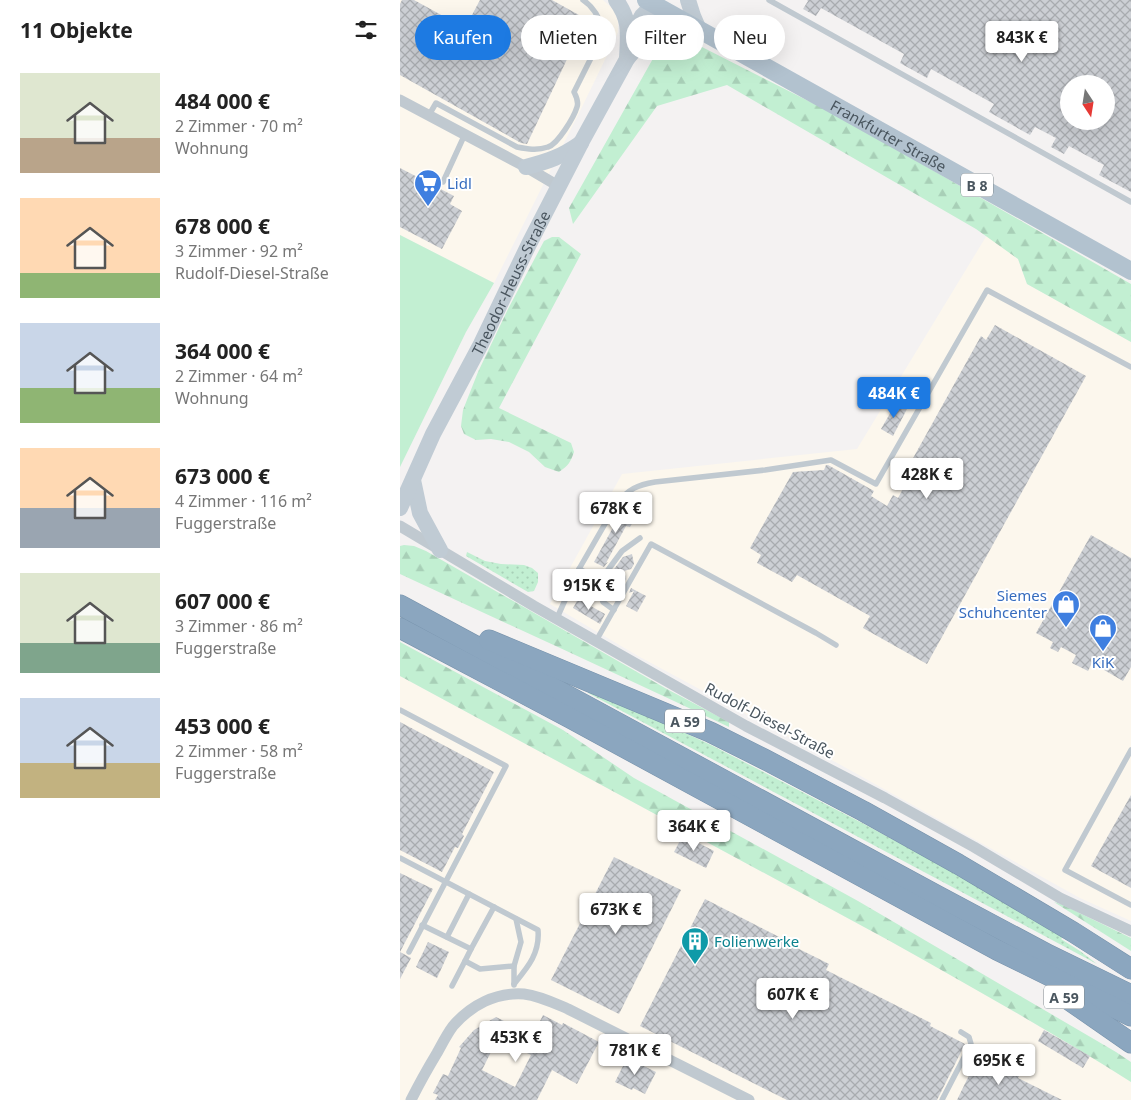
<!DOCTYPE html>
<html lang="de">
<meta charset="utf-8">
<style>
body{margin:0;font-family:"Noto Sans",sans-serif;background:#f2f2f2;color:#222;height:100vh;display:flex;flex-direction:column;font-size:19px;white-space:nowrap}
*{box-sizing:border-box;margin:0}
p{font-size:16px;color:#767676}
.icon{flex:none;width:28px;height:28px;fill:none;stroke:currentColor;stroke-width:2;stroke-linecap:round;stroke-linejoin:round}
.map{position:relative;flex:1;overflow:hidden}
.panel{display:flex;flex-direction:column;background:#fff;width:400px}
.panel>*{flex:none}
.guide{position:absolute;left:15px;top:15px;width:475px;height:45px;display:flex;gap:10px}
.needle{width:32px;rotate:168deg}
.buttons{position:absolute;left:660px;top:75px;display:grid;gap:10px}
.buttons a{display:grid;place-items:center;width:55px;height:55px;border-radius:50%;background:#fff;box-shadow:0 5px 20px #0002;font-size:25px}
.price{position:absolute;translate:-50% -42px;padding:0 11px;border-radius:5px;background:#fff;color:#222;font-size:16px;line-height:32px;filter:drop-shadow(0 1px 2px #0008)}
.price::after{content:'';position:absolute;left:50%;top:30px;width:15px;height:11px;margin-left:-8px;background:inherit;clip-path:polygon(0 0,100% 0,50% 100%)}
.price.on{background:#1d7ae2;color:#fff}
ul{padding:0;list-style:none}
li{display:flex;align-items:center;gap:15px;height:125px;padding:0 20px}
li span{display:grid;place-items:center;flex:none;width:140px;height:100px;border-radius:0px;color:#555}
li>.icon{margin-inline-start:auto}
span .icon{width:60px;height:60px;fill:#fffc;stroke-width:1}
li b{font-size:21px}
h2{display:flex;justify-content:space-between;align-items:center;height:60px;padding:0 20px;font-size:21px}
.tag{padding:0 18px;border-radius:22px;background:#fff;box-shadow:0 5px 20px #0002;font-size:18px;line-height:45px}
.tag.on{background:#1d7ae2;color:#fff}
main{display:flex;flex:1;min-height:0}
.map>svg:first-child{display:block}
.commercial{fill:#fcf7ed}
.grass{fill:url(#grass-dots)}
.forest{fill:url(#forest-firs)}
.garden{fill:#c2efd2}
.building{fill:url(#building-cross-hatch);fill-rule:evenodd}
.lines{fill:none;stroke-linecap:round;stroke-linejoin:round}
.highway-casing{stroke:#7691aa;stroke-width:21}
.lane{stroke:#c0c9d0;stroke-width:5.5}
.street{stroke:#c0c9d0;stroke-width:11}
.secondary{stroke:#c0cbd4;stroke-width:16}
.primary{stroke:#b2c2cf;stroke-width:18}
.highway{stroke:#8ba6bf;stroke-width:20}
.labels{text-anchor:middle;dominant-baseline:central;stroke-width:4;stroke-linejoin:round;paint-order:stroke}
.shield{fill:#fff;stroke:#80898f;stroke-width:1}
.shield-label{font-size:14px;font-weight:bold;fill:#4a565f}
.street-label{font-size:15px;fill:#4a565f;stroke:#fff}
.shop-label{font-size:15px;fill:#366cbe;stroke:#fff;text-anchor:start}
.culture-label{font-size:15px;fill:#0d838f;stroke:#fff;text-anchor:start}
</style>
<main>
<section class="panel">
<h2>11 Objekte<svg class="icon" aria-label="filters" viewBox="0 0 24 24"><path d="M4 7h16M4 17h16"/><circle cx="9" cy="7" r="2"/><circle cx="15" cy="17" r="2"/></svg></h2>
<ul>
<li><span style="background:linear-gradient(#dfe7d0 65%,#b9a48a 0)"><svg class="icon" aria-label="home" viewBox="0 0 24 24"><path d="M3 11l9-7 9 7M6 9v11h12V9"/></svg></span><div><b>484 000 €</b><p>2 Zimmer · 70 m²</p><p>Wohnung</p></div></li>
<li><span style="background:linear-gradient(#ffd9b3 75%,#8fb573 0)"><svg class="icon" aria-label="home" viewBox="0 0 24 24"><path d="M3 11l9-7 9 7M6 9v11h12V9"/></svg></span><div><b>678 000 €</b><p>3 Zimmer · 92 m²</p><p>Rudolf-Diesel-Straße</p></div></li>
<li><span style="background:linear-gradient(#c9d6e8 65%,#8fb573 0)"><svg class="icon" aria-label="home" viewBox="0 0 24 24"><path d="M3 11l9-7 9 7M6 9v11h12V9"/></svg></span><div><b>364 000 €</b><p>2 Zimmer · 64 m²</p><p>Wohnung</p></div></li>
<li><span style="background:linear-gradient(#ffd9b3 60%,#9aa5b1 0)"><svg class="icon" aria-label="home" viewBox="0 0 24 24"><path d="M3 11l9-7 9 7M6 9v11h12V9"/></svg></span><div><b>673 000 €</b><p>4 Zimmer · 116 m²</p><p>Fuggerstraße</p></div></li>
<li><span style="background:linear-gradient(#dfe7d0 70%,#7fa58c 0)"><svg class="icon" aria-label="home" viewBox="0 0 24 24"><path d="M3 11l9-7 9 7M6 9v11h12V9"/></svg></span><div><b>607 000 €</b><p>3 Zimmer · 86 m²</p><p>Fuggerstraße</p></div></li>
<li><span style="background:linear-gradient(#c9d6e8 65%,#c2b280 0)"><svg class="icon" aria-label="home" viewBox="0 0 24 24"><path d="M3 11l9-7 9 7M6 9v11h12V9"/></svg></span><div><b>453 000 €</b><p>2 Zimmer · 58 m²</p><p>Fuggerstraße</p></div></li>
</ul>
</section>
<div class="map">
<svg width="731" height="1100" viewBox="0 0 731 1100">
<defs>
<pattern id="grass-dots" width="8" height="8" patternUnits="userSpaceOnUse" patternTransform="scale(1.25)"><rect width="8" height="8" fill="#c2efd2"/><path d="M2 2h.1M6 6h.1" fill="none" stroke="#a8cfb7" stroke-width="1.8" stroke-linecap="round"/></pattern>
<pattern id="forest-firs" width="22" height="20" patternUnits="userSpaceOnUse" patternTransform="scale(1.25)"><rect width="22" height="20" fill="#c2efd2"/><path d="M5 1l3.5 6h-7zM16 11l3.5 6h-7z" fill="#a8cfb7"/></pattern>
<pattern id="building-cross-hatch" width="8" height="8" patternUnits="userSpaceOnUse" patternTransform="scale(1.25)"><rect width="8" height="8" fill="#cccfd4"/><path d="M0 0l8 8M0 8l8-8" fill="none" stroke="#a8abaf"/></pattern>
</defs>
<rect width="100%" height="100%" fill="#f4f2f2"/>
<g class="commercial">
<path d="M0 0H203L215 11 218 22V32L216 37 182 107 94 283 0 235Z"/>
<path d="M587 235 618 259 627 284 731 342V921L680 898 439 764 238 656 150 604 222 474 457 449Z"/>
<path d="M0 676 488 940 563 982 690 1056 731 1082V1100H0Z"/>
</g>
<g class="grass">
<path d="M67 552 85 561 101 564 124 565 132 568 138 573V582L134 591 128 592 66 556Z"/>
<path d="M190 689 311 745 464 824 531 860 664 936 661 939 680 951 697 964 188 693Z"/>
</g>
<g class="forest">
<path d="M277 40 300 46 440 117 731 284V342L627 284 618 259 576 229 327 85 257 106 173 224 169 208 255 55 267 44Z"/>
<path d="M152 237H159L181 254 99 408 171 443 174 452C170 463 169 465 159 472L145 467 129 452 109 442 91 439 76 440 64 434 61 426 63 410 78 372 108 309 144 241Z"/>
<path d="M4 545 14 546 26 551 265 688 329 722V727C220 675 109 625 0 574V546Z"/>
<path d="M0 642 163 730 234 778 458 901 716 1052 731 1062V1082C652 1032 570 986 488 940L0 676Z"/>
<path d="M654 902 661 904 731 938V951Z"/>
</g>
<path class="garden" d="M0 235 94 283 66 332 0 467Z"/>
<g class="building">
<path d="M2 0H14L65 28 80 0H152L186 19 127 144 121 143 0 75V4Z"/>
<path d="M407 0H731V192L699 175 704 165 669 146 664 154 651 147 656 138 635 127 630 135 589 112 594 104 531 69 527 78 500 63 504 54 421 8 416 16 403 9 408 1ZM669 84H706V121H669Z"/>
<path d="M0 168 54 196 50 204 62 211 42 249 0 227Z"/>
<path d="M595 325 686 376 527 664 463 628 470 616 397 575 392 582 357 563 361 555 350 548 393 472 424 470 426 465H428L474 491 471 496 487 506 493 495 498 498 517 463 512 460 581 336 586 340Z"/>
<path d="M496 403 507 409 493 436 481 429Z"/>
<path d="M227 502 236 507 232 515 236 517 230 527 226 526 206 563 208 562 204 567 194 562Z"/>
<path d="M691 535 731 558V667L723 681 692 663 688 671 672 663 676 655 661 647 658 652 650 648 653 642 636 633Z"/>
<path d="M232 554 234 564 231 569 224 571 226 579 216 597 208 599 205 588 216 585 212 572 223 557Z"/>
<path d="M231 588 246 596 237 612 226 606 234 591 229 593Z"/>
<path d="M178 599 205 614 200 624 173 608Z"/>
<path d="M0 722 94 772 62 834 64 836 58 848 55 847 42 872 0 850Z"/>
<path d="M731 795V888L691 866Z"/>
<path d="M283 835 314 851 306 868 274 852Z"/>
<path d="M214 857 281 890 219 1014 151 980Z"/>
<path d="M0 873 33 889 0 952Z"/>
<path d="M305 899 387 941V943L429 964 426 970 531 1023 530 1026 565 1044 537 1100H387L240 1026Z"/>
<path d="M28 942 49 952 37 978 16 967Z"/>
<path d="M0 952 11 958 0 979Z"/>
<path d="M143 1015 162 1025 163 1023 199 1042 177 1084 152 1070 137 1100H35L38 1095 33 1093 43 1074 48 1076 61 1048 59 1047 74 1030 96 1017 106 1022 82 1070 115 1087 131 1055 125 1052Z"/>
<path d="M644 1030 690 1056 683 1068 638 1041Z"/>
<path d="M578 1057 608 1073 609 1071 619 1076 618 1078 662 1100H557Z"/>
<path d="M227 1058 256 1072 245 1094 233 1088 232 1090 215 1082Z"/>
</g>
<g class="lines">
<g class="highway-casing">
<g id="highway">
<path d="M0 605 538 896 649 955 731 995"/>
<path d="M0 628 170 718 597 950 731 1016"/>
<path d="M89 640 310 732 364 759 463 811 558 864 673 932 731 969"/>
<path d="M656 991 731 1043"/>
</g>
</g>
<g class="lane">
<path d="M369 0 731 202"/>
<path d="M29 115 36 103 117 147C127 149 137 151 148 147 158 144 174 117 177 107 179 101 176 96 174 92L196 48 203 29C199 17 194 7 183 0"/>
<path d="M43 182 65 134"/>
<path d="M179 569 196 578 203 602 214 610"/>
<path d="M196 578 205 574 222 551 240 538"/>
<path d="M157 618 179 569 217 503C229 489 237 485 255 482L365 470 431 460 476 484 587 290 731 367"/>
<path d="M196 641 251 544 416 633 436 645"/>
<path d="M0 710 106 766 9 952"/>
<path d="M731 750 665 870 731 905"/>
<path d="M0 858 138 930C140 953 128 967 114 984"/>
<path d="M22 925 71 949 65 961"/>
<path d="M47 937 69 894"/>
<path d="M71 949 94 907"/>
<path d="M114 985V966L121 942 116 919"/>
<path d="M52 986 65 961 80 969 114 966"/>
<path d="M542 1100 571 1044 569 1037 561 1032"/>
</g>
<g class="street">
<path d="M0 100 126 167 160 187"/>
<path d="M0 526 134 606 346 726 485 798 574 847 660 898 731 931"/>
<path d="M11 1100C19 1084 28 1068 37 1053 42 1044 47 1034 53 1026 71 1005 96 992 124 994 140 996 154 1003 168 1009L349 1100"/>
</g>
<g class="secondary">
<path d="M216 0C231 21 228 33 227 59"/>
<path d="M228 41 242 16 254 4 256 0"/>
<path d="M241 49 266 33 281 30H299L293 16 288 0"/>
<path d="M126 167C149 161 161 157 181 143"/>
<path d="M13 480 20 513 40 550"/>
<path id="s1" d="M0 508 33 434 81 344 129 244 182 141 227 59 241 42 253 23 254 4"/>
</g>
<path class="primary" id="s2" d="M246 0 731 271"/>
<use href="#highway" class="highway"/>
</g>
<defs>
<g id="supermarket-pin" transform="scale(1.4375)"><path d="M0 17L-7.5 6A9.5 9.5 0 1 1 7.5 6Z" fill="#3f7fe0" stroke="#fff"/><path d="M-6-5.5h2.5l.6 2H6L4.5 2H-2.5L-4.4-4H-6ZM-1.5 3.2a1.3 1.3 0 1 0 .1 0ZM3 3.2a1.3 1.3 0 1 0 .1 0Z" fill="#fff"/></g>
<g id="shop-pin" transform="scale(1.4375)"><path d="M0 17L-7.5 6A9.5 9.5 0 1 1 7.5 6Z" fill="#3f7fe0" stroke="#fff"/><path d="M-5-2.5h2.3a2.7 3.5 0 0 1 5.4 0H5L5.5 6h-11ZM-1.5-2.5h3a1.5 2.3 0 0 0-3 0Z" fill="#fff"/></g>
<g id="building-pin" transform="scale(1.4375)"><path d="M0 17L-7.5 6A9.5 9.5 0 1 1 7.5 6Z" fill="#0f9aa8" stroke="#fff"/><path d="M-4-6H4V6H1V3H-1V6H-4ZM-2.5-4.3h1.7v1.8h-1.7ZM.8-4.3h1.7v1.8H.8ZM-2.5-1h1.7V.8h-1.7ZM.8-1h1.7V.8H.8Z" fill="#fff"/></g>
</defs>
<g fill-rule="evenodd">
<use href="#supermarket-pin" x="28" y="183"/>
<use href="#shop-pin" x="666" y="604"/>
<use href="#shop-pin" x="703" y="628"/>
<use href="#building-pin" x="295" y="941"/>
</g>
<g class="labels">
<g class="shield">
<rect x="561" y="173.5" width="32" height="23" rx="4"/>
<rect x="265" y="709.5" width="40" height="23" rx="4"/>
<rect x="644" y="985.5" width="40" height="23" rx="4"/>
</g>
<g class="shield-label">
<text x="577" y="185">B 8</text>
<text x="285" y="721">A 59</text>
<text x="664" y="997">A 59</text>
</g>
<g class="street-label">
<text stroke="none"><textPath href="#s2" startOffset="278">Frankfurter Straße</textPath></text>
<text stroke="none"><textPath href="#s1" startOffset="251">Theodor-Heuss-Straße</textPath></text>
<text transform="translate(370 720) rotate(28)">Rudolf-Diesel-Straße</text>
</g>
<g class="shop-label">
<text x="47" y="183">Lidl</text>
<text x="647" y="595" text-anchor="end">Siemes<tspan x="647" dy="17">Schuhcenter</tspan></text>
<text x="703" y="662" text-anchor="middle">KiK</text>
</g>
<g class="culture-label">
<text x="314" y="941">Folienwerke</text>
</g>
</g>
</svg>
<div class="buttons">
<a><svg class="needle" viewBox="-14 -14 28 28"><path d="M0-13l5 13h-10z" fill="#e53935"/><path d="M0 13l5-13h-10z" fill="#767676"/></svg></a>
</div>
<b class="price" style="left:622px;top:63px">843K €</b>
<b class="price on" style="left:494px;top:419px">484K €</b>
<b class="price" style="left:527px;top:500px">428K €</b>
<b class="price" style="left:216px;top:534px">678K €</b>
<b class="price" style="left:189px;top:611px">915K €</b>
<b class="price" style="left:294px;top:852px">364K €</b>
<b class="price" style="left:216px;top:935px">673K €</b>
<b class="price" style="left:393px;top:1020px">607K €</b>
<b class="price" style="left:116px;top:1063px">453K €</b>
<b class="price" style="left:235px;top:1076px">781K €</b>
<b class="price" style="left:599px;top:1086px">695K €</b>
<div class="guide">
<a class="tag on">Kaufen</a>
<a class="tag">Mieten</a>
<a class="tag">Filter</a>
<a class="tag">Neu</a>
</div>
</div>
</main>
